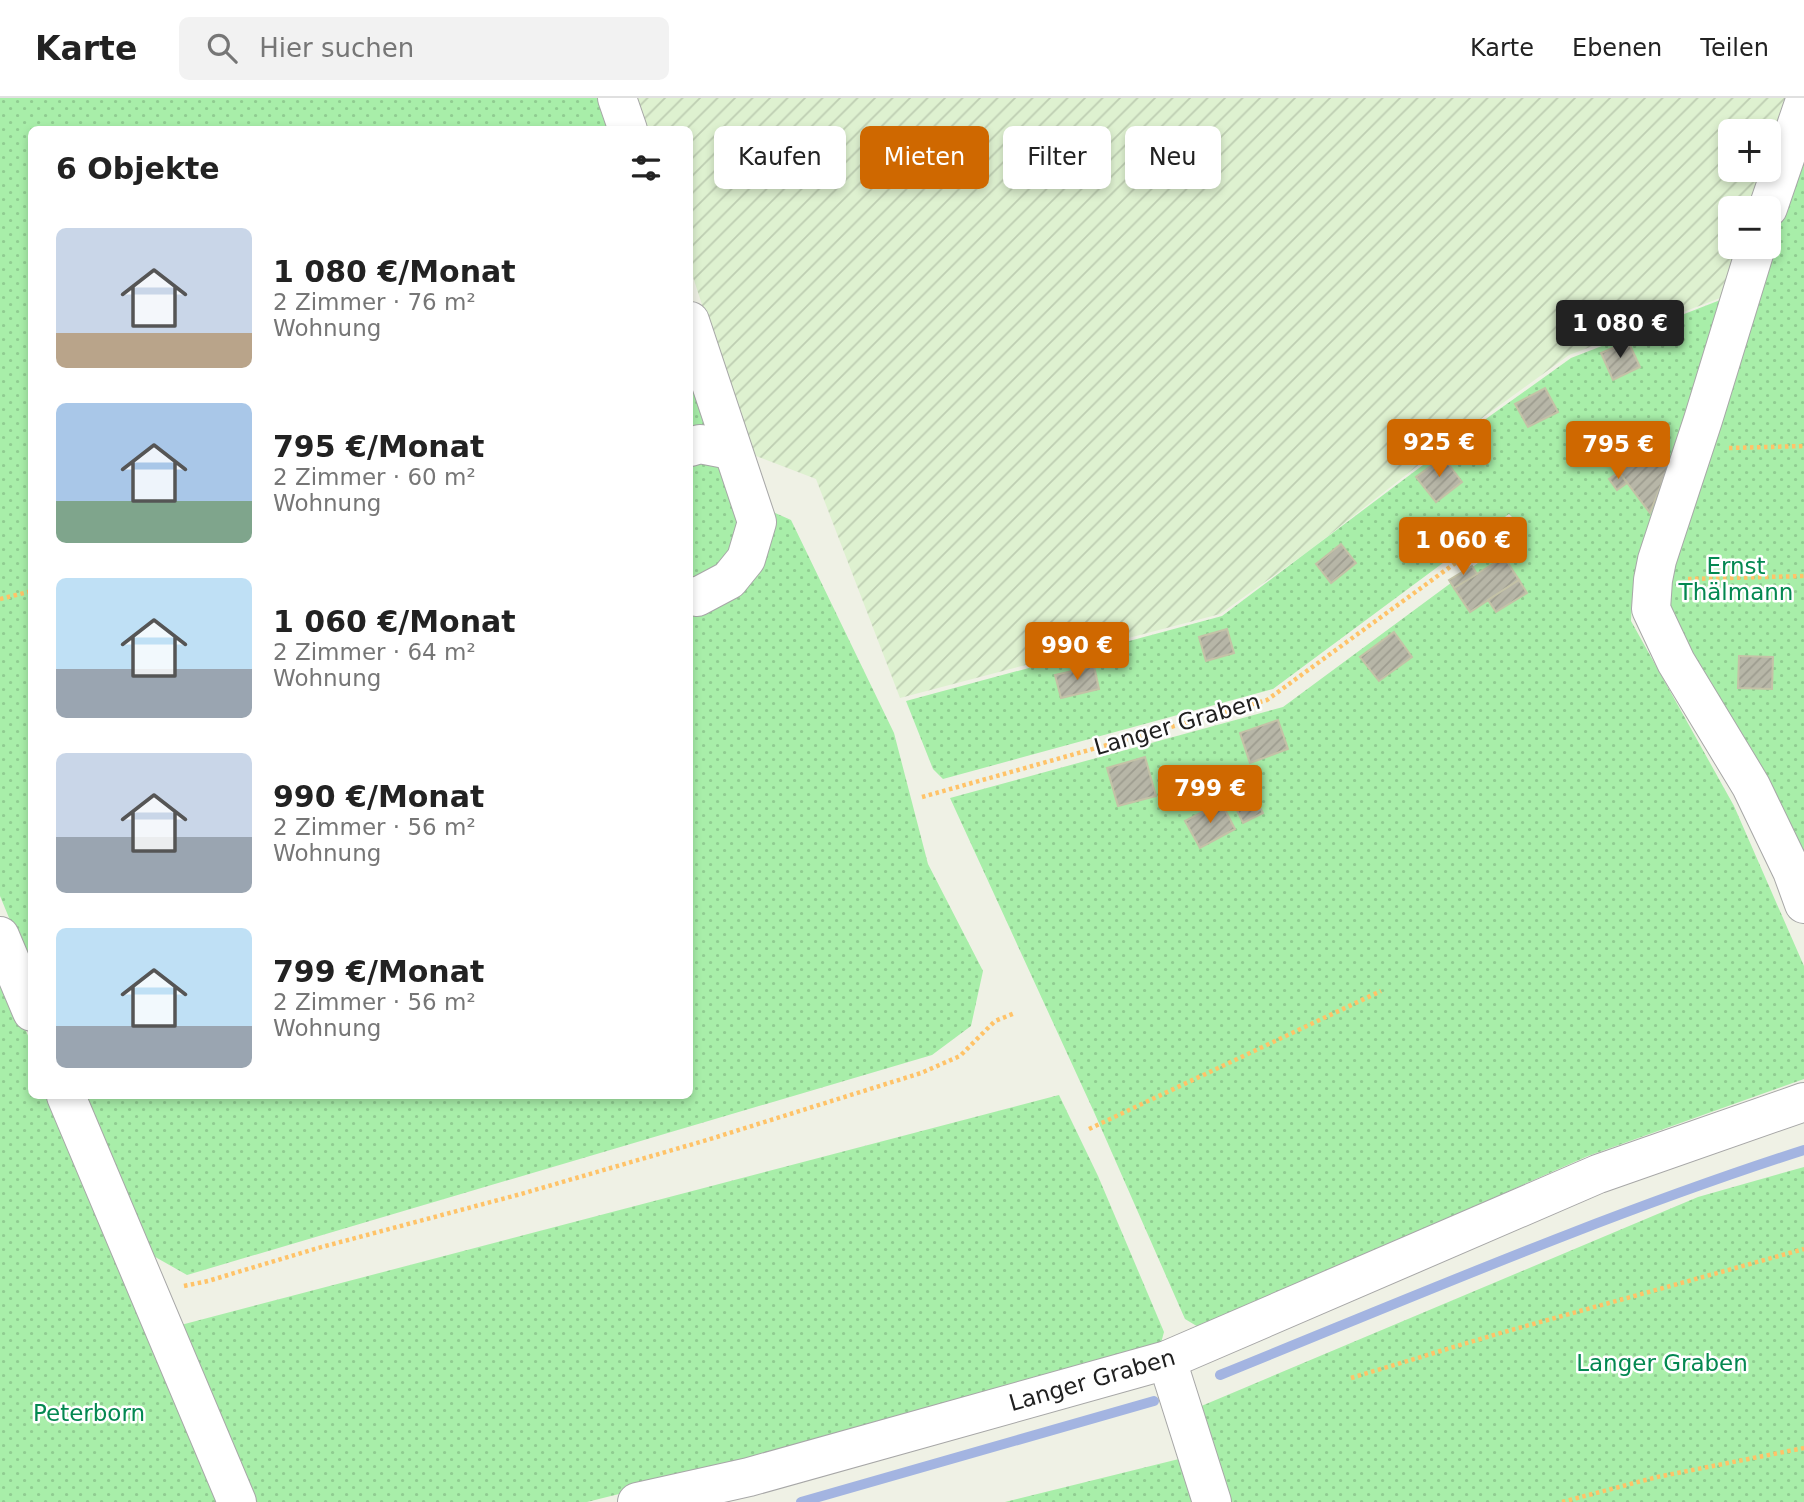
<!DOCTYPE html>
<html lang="de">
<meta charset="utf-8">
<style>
body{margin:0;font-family:"DejaVu Sans",sans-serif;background:#f2f2f2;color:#222;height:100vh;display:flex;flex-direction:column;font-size:26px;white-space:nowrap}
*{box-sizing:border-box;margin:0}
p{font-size:23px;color:#767676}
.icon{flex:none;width:38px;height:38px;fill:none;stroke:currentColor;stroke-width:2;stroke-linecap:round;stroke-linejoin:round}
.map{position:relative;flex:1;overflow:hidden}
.sheet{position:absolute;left:28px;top:28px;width:665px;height:973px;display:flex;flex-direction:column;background:#fff;border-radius:10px;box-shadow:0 4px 10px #0003}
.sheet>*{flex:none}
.banner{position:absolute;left:714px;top:28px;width:665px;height:63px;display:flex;gap:14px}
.buttons{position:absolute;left:1718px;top:21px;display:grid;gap:14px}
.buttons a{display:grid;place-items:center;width:63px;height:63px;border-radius:10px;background:#fff;box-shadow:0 4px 10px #0003;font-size:35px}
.price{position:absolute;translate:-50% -60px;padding:0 16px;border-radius:7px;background:#cf6800;color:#fff;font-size:23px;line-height:46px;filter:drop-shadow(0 2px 4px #0008)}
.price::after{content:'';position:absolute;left:50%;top:42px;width:21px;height:16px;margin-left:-10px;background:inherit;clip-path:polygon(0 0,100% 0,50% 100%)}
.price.selected{background:#222;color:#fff}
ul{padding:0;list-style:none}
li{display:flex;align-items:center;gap:21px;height:175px;padding:0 28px}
li span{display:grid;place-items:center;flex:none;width:196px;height:140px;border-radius:10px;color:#555}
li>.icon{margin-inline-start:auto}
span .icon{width:84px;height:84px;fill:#fffc;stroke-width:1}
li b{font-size:30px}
h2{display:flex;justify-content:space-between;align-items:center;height:84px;padding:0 28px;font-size:30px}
.pill{padding:0 24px;border-radius:10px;background:#fff;box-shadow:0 4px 10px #0003;font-size:24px;line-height:63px}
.pill.selected{background:#cf6800;color:#fff}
header{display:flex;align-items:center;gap:42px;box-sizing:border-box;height:98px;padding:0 35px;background:#fff;border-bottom:2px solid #e0e0e0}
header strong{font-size:33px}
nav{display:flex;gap:38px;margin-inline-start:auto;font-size:24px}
.search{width:490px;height:63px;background:#f2f2f2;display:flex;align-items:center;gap:18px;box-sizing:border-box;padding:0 24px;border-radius:10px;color:#767676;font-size:26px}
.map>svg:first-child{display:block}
.farmland{fill:url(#farmland-furrows)}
.grass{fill:url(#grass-dots)}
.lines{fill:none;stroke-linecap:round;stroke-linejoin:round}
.stream{stroke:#a3b4e1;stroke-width:10}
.building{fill:url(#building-hatch);stroke:#c4c2a7;stroke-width:2}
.minor-casing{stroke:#a7a7a7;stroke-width:40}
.path{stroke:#ffc368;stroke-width:4.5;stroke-dasharray:3.5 3.5;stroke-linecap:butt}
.minor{stroke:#fff;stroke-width:38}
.labels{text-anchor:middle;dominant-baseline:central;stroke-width:5;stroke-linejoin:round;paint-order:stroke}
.park-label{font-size:23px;fill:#048851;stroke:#fff}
.street-label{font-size:23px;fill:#202020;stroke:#fff}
</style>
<header>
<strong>Karte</strong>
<div class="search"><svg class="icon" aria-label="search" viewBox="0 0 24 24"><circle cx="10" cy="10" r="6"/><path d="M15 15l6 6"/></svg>Hier suchen</div>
<nav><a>Karte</a><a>Ebenen</a><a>Teilen</a></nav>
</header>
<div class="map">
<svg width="1804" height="1404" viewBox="0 0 1804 1404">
<defs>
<pattern id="farmland-furrows" width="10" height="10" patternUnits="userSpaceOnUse" patternTransform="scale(1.75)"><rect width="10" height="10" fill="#def1d0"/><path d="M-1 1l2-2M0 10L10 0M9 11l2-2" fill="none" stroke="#beceb2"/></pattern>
<pattern id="grass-dots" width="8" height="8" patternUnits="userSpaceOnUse" patternTransform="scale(1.75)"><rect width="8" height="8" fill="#a8eea9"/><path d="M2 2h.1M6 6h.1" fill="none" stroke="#90cc91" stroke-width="1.8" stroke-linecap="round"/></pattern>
<pattern id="building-hatch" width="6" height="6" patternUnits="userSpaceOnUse" patternTransform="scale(1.75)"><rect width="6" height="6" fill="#b7b6a7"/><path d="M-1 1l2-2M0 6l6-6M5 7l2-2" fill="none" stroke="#9d9c8f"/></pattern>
</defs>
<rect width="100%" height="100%" fill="#eff1e5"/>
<path class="farmland" d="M633 0H1787L1769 56V33H1731V72H1764L1751 110H1731V149H1739L1723 199 1569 257 1434 355 1310 452 1220 516 900 600 816 381 751 356 690 170V32L643 31Z"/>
<g class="grass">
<path d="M0 0H605L616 31 32 32 31 873 0 798Z"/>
<path d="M1804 48V777L1670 521 1668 468Z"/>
<path d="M1728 199 1632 502 1631 523 1734 708 1804 868V981L1588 1058 1200 1230 1185 1221 1094 1014 950 700 1283 609 1524 431 1509 416 1273 591 943 681 933 671 906 603 1222 518 1455 343 1571 260Z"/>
<path d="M690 254 737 398 791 422 894 635 928 766 983 873 971 928 932 957 187 1177 150 1156 84 998H690Z"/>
<path d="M0 869 31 945 32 998H53L221 1404H0Z"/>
<path d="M1059 997 1098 1078 1164 1234 1161 1245 743 1365 587 1404H255L177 1228Z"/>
<path d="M1804 1069V1404H1230L1199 1309 1698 1099Z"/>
<path d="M1183 1360 1199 1404H1005Z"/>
</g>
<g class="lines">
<g class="stream">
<path d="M1220 1277C1413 1199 1605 1116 1804 1052"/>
<path d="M801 1404 1154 1303"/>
</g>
</g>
<g class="building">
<path d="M1628 243 1640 269 1613 282 1601 255Z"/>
<path d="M1545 290 1558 314 1528 329 1515 306Z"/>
<path d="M1660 345 1671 362 1650 415 1619 374Z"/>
<path d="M1443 359 1462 384 1436 404 1416 379Z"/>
<path d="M1619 374 1627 385 1617 392 1609 381Z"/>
<path d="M1341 446 1356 465 1331 485 1316 466Z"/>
<path d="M1504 459 1519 482 1470 514 1454 490Z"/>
<path d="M1472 468 1477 476 1454 490 1449 482Z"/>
<path d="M1519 482 1527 495 1496 514 1488 502Z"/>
<path d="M1227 531 1234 555 1206 563 1199 539Z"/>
<path d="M1394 534 1412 559 1379 583 1360 559Z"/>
<path d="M1739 558 1773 559 1772 591 1738 590Z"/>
<path d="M1094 568 1099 591 1061 600 1055 577Z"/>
<path d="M1278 622 1288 651 1250 665 1240 635Z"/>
<path d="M1145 659 1156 698 1118 708 1107 670Z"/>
<path d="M1254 699 1263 715 1243 725 1235 708Z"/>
<path d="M1221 704 1235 731 1200 750 1185 723Z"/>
</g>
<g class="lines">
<g class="minor-casing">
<g id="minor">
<path d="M617 0 628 32"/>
<path d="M1768 110 1804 5"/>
<path d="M1756 149 1703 322 1657 462 1653 482 1651 511 1676 564 1751 688 1792 773 1804 806"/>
<path d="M690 223 757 424 746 461 729 482 697 499 690 498"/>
<path d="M690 349 700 346 731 352"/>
<path d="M0 838 32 914"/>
<path d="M66 998 237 1404"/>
<path d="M1167 1262 1212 1404"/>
<path d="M637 1404 749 1379 1167 1262 1598 1076 1804 1004"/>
</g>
</g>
<g class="path">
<path d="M1729 350 1804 348"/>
<path d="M1688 481 1804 478"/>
<path d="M0 501 32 493"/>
<path d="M922 699 1267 602 1509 426"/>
<path d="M1089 1031 1381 893"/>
<path d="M184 1188 208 1183 318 1150 521 1096 707 1042 921 975 960 958 995 923 1015 915"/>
<path d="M1351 1280 1497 1236 1804 1151"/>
<path d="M1562 1404 1657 1379 1804 1350"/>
</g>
<use href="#minor" class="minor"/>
</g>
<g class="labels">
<g class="park-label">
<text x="1736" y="468">Ernst<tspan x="1736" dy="26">Thälmann</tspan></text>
<text x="1662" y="1265">Langer Graben</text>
<text x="89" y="1315">Peterborn</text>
</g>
<g class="street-label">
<text transform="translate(1177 626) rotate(-16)">Langer Graben</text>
<text transform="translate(1092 1282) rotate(-16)">Langer Graben</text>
</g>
</g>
</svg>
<div class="buttons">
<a>+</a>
<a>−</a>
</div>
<b class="price selected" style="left:1620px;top:262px">1 080 €</b>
<b class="price" style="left:1439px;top:381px">925 €</b>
<b class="price" style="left:1618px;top:383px">795 €</b>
<b class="price" style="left:1463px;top:479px">1 060 €</b>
<b class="price" style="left:1077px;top:584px">990 €</b>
<b class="price" style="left:1210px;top:727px">799 €</b>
<div class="banner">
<a class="pill">Kaufen</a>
<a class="pill selected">Mieten</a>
<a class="pill">Filter</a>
<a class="pill">Neu</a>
</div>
<section class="sheet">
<h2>6 Objekte<svg class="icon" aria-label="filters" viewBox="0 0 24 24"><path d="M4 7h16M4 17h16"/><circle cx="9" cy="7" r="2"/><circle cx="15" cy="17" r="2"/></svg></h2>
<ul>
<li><span style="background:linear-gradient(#c9d6e8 75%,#b9a48a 0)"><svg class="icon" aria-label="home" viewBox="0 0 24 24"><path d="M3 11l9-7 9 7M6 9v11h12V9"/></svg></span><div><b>1 080 €/Monat</b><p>2 Zimmer · 76 m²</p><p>Wohnung</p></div></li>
<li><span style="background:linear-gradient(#a9c7e8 70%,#7fa58c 0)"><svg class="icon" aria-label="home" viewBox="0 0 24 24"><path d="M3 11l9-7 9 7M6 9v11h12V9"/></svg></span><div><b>795 €/Monat</b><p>2 Zimmer · 60 m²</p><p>Wohnung</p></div></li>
<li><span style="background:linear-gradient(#bfe0f5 65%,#9aa5b1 0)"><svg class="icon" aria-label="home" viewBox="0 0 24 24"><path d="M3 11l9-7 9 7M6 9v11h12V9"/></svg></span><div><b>1 060 €/Monat</b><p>2 Zimmer · 64 m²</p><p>Wohnung</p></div></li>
<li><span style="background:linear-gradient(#c9d6e8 60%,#9aa5b1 0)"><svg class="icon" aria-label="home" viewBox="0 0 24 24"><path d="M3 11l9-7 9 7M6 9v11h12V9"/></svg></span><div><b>990 €/Monat</b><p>2 Zimmer · 56 m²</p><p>Wohnung</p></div></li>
<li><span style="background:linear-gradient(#bfe0f5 70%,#9aa5b1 0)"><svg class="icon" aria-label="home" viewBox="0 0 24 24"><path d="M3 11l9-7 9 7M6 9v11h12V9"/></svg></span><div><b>799 €/Monat</b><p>2 Zimmer · 56 m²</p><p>Wohnung</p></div></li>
</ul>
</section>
</div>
